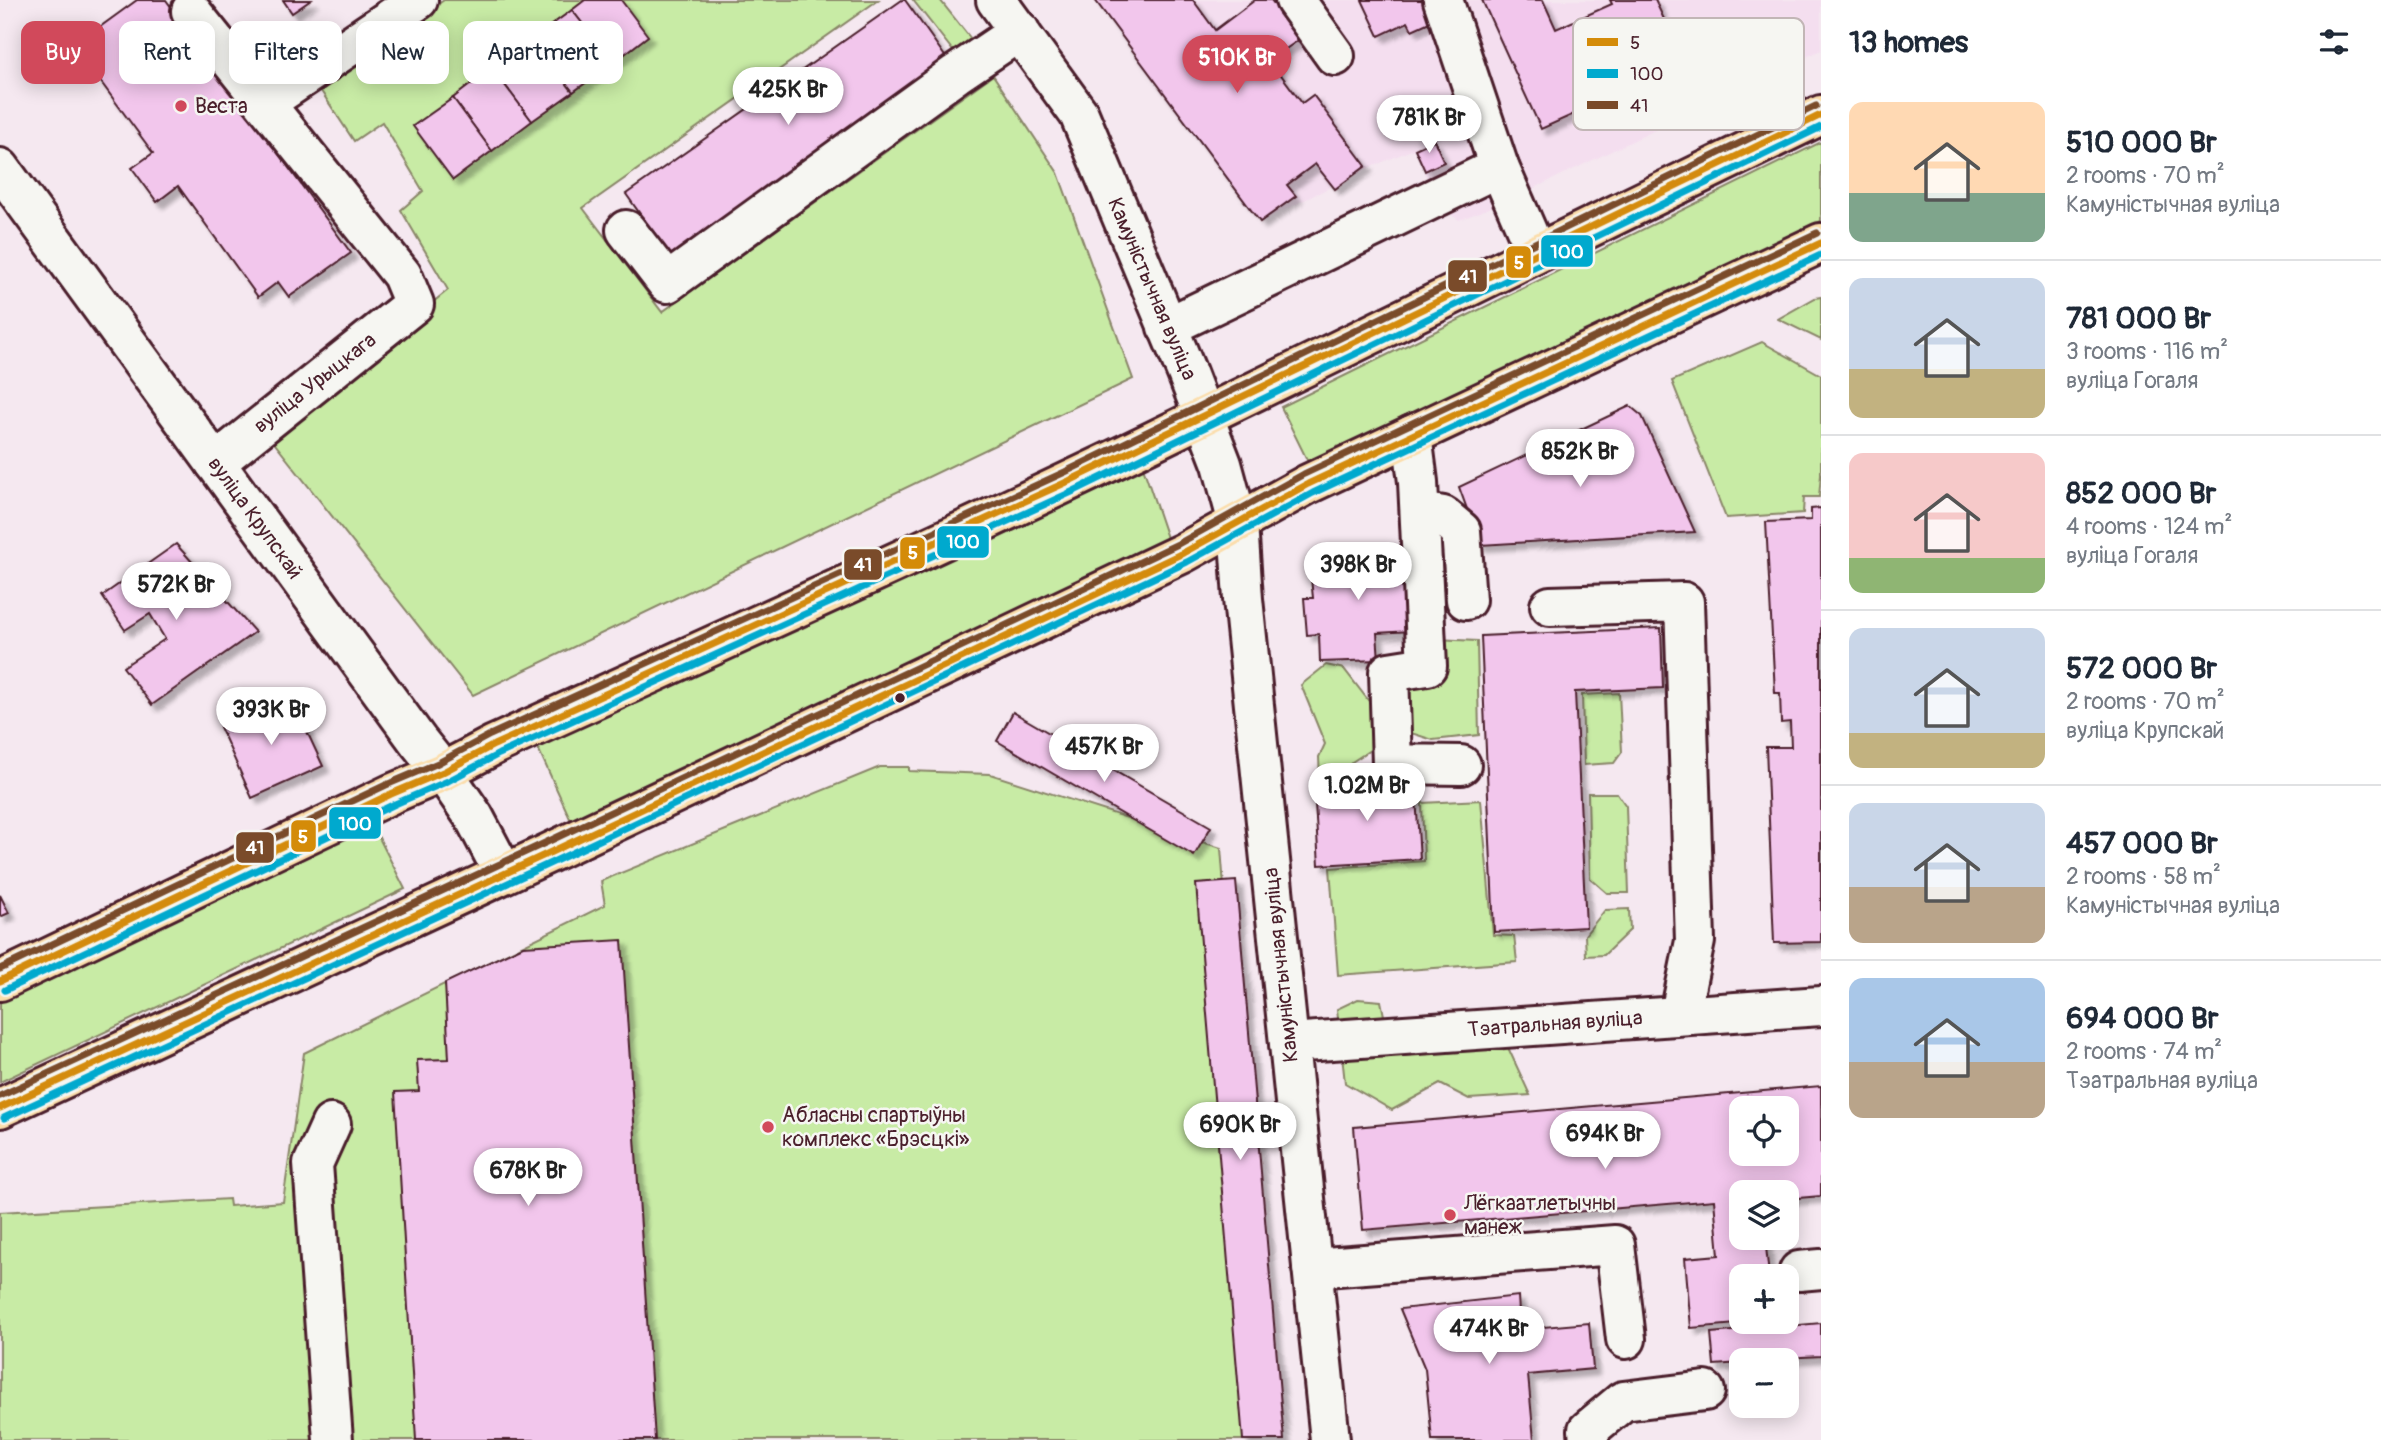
<!DOCTYPE html>
<meta charset="utf-8">
<style>
body{margin:0;font-family:Pangolin,sans-serif;background:#f2f2f3;color:#1f2937;height:100vh;display:flex;flex-direction:column;font-size:26px;white-space:nowrap}
*{box-sizing:border-box;margin:0}
p{font-size:23px;color:#747a83}
.icon{flex:none;width:38px;height:38px;fill:none;stroke:currentColor;stroke-width:2;stroke-linecap:round;stroke-linejoin:round}
.map{position:relative;flex:1;overflow:hidden}
.details{display:flex;flex-direction:column;background:#fff;width:560px}
.details>*{flex:none}
.banner{position:absolute;left:21px;top:21px;width:665px;height:63px;display:flex;gap:14px}
.tools{position:absolute;left:1729px;top:1096px;display:grid;gap:14px}
.tools a{display:grid;place-items:center;width:70px;height:70px;border-radius:14px;background:#fff;box-shadow:0 4px 18px #0003;font-size:35px}
.price{position:absolute;translate:-50% -60px;padding:0 16px;border-radius:24px;background:#fff;color:#222;font-size:23px;line-height:46px;filter:drop-shadow(0 2px 4px #0008)}
.price::after{content:'';position:absolute;left:50%;top:42px;width:21px;height:16px;margin-left:-10px;background:inherit;clip-path:polygon(0 0,100% 0,50% 100%)}
.price.on{background:#d1495b;color:#fff}
ul{padding:0;list-style:none}
li{display:flex;align-items:center;gap:21px;height:175px;padding:0 28px}
li+li{border-top:2px solid #e0e1e3}
li span{display:grid;place-items:center;flex:none;width:196px;height:140px;border-radius:14px;color:#555}
li>.icon{margin-inline-start:auto}
span .icon{width:84px;height:84px;fill:#fffc;stroke-width:1}
li b{font-size:30px}
h2{display:flex;justify-content:space-between;align-items:center;height:84px;padding:0 28px;font-size:30px}
.pill{padding:0 24px;border-radius:14px;background:#fff;box-shadow:0 4px 18px #0003;font-size:24px;line-height:63px}
.pill.on{background:#d1495b;color:#fff}
main{display:flex;flex:1;min-height:0}
.map>svg:first-child{display:block}
.built{fill:#f4deef}
.green{fill:#c8eba5;stroke:#898568;stroke-width:2}
.building{fill:#f2c6ec;stroke:#4a1f2b;stroke-width:2;fill-rule:evenodd;filter:url(#shadow)}
.lines{fill:none;stroke-linecap:round;stroke-linejoin:round}
.minor-casing{stroke:#4a1f2b;stroke-width:44}
.major-casing{stroke:#4a1f2b;stroke-width:44}
.minor{stroke:#f6f6f2;stroke-width:38}
.major{stroke:#fbddab;stroke-width:38}
.bus-1-casing{stroke:#f6f6f2;stroke-width:12}
.bus-2-casing{stroke:#f6f6f2;stroke-width:12}
.bus-3-casing{stroke:#f6f6f2;stroke-width:12}
.bus-1{stroke:#d48b09;stroke-width:7}
.bus-2{stroke:#00a9ce;stroke-width:7}
.bus-3{stroke:#7a4b2a;stroke-width:7}
.poi-dot{fill:#d1495b;stroke:#f6f6f2;stroke-width:2.5}
.bus-dot{fill:#4a1f2b;stroke:#f6f6f2;stroke-width:2.5}
.labels{text-anchor:middle;dominant-baseline:central;stroke-width:5;stroke-linejoin:round;paint-order:stroke}
.poi-label{font-size:21px;fill:#4a1f2b;stroke:#f6f6f2;text-anchor:start}
.street-label{font-size:21px;fill:#4a1f2b;stroke:#f6f6f2}
.key{fill:#f6f6f2;stroke:#c2b6b6;stroke-width:2}
.key-label{font-size:19px;fill:#4a1f2b}
.line-badge{stroke:#f6f6f2;stroke-width:2.5}
.badge-label{font-size:19px;text-anchor:middle;font-weight:bold;fill:#fff}
</style>
<main>
<div class="map">
<svg width="1821" height="1440" viewBox="0 0 1821 1440">
<defs>
<filter id="shadow"><feDropShadow dx="6" dy="6" stdDeviation="2" flood-color="#0004"/></filter>
</defs>
<rect width="100%" height="100%" fill="#f5e8f0"/>
<filter id="ink" filterUnits="userSpaceOnUse"><feTurbulence type="fractalNoise" baseFrequency=".0143" numOctaves="2"/><feDisplacementMap in="SourceGraphic" scale="14" xChannelSelector="R" yChannelSelector="G"/><feConvolveMatrix kernelMatrix="1 2 1 2 8 2 1 2 1" color-interpolation-filters="sRGB"/></filter>
<g filter="url(#ink)">
<path class="built" d="M1095 0H1821V50L1512 199 1459 220 1441 208 1414 149 1373 166 1260 222Z"/>
<g class="green">
<path d="M444 0H878L583 208 662 312 993 75 1058 173 1133 379 473 695 268 435 448 290 401 210 423 191 382 122 354 141 319 88Z"/>
<path d="M913 0H940L975 44 957 56Z"/>
<path d="M1821 142V221L1312 470 1281 407Z"/>
<path d="M1821 297V340L1778 319 1815 298Z"/>
<path d="M1762 342 1821 375V475L1819 497H1804L1803 513 1726 518 1672 381Z"/>
<path d="M1142 464 1168 541 572 823 537 746Z"/>
<path d="M1436 639 1477 641 1479 735 1433 740 1411 733 1403 708 1412 689 1439 679Z"/>
<path d="M1326 665 1344 669 1371 704 1376 746 1352 762 1339 781 1320 778 1319 757 1325 744 1301 685Z"/>
<path d="M1619 693 1622 752 1614 763 1584 765 1582 695Z"/>
<path d="M880 767H909V771L990 774 1221 848 1267 1440H0V1212L229 1199 230 1206 283 1202 304 1053 605 905 601 881Z"/>
<path d="M1588 793H1617L1626 806 1629 893H1607L1590 878Z"/>
<path d="M1481 800 1493 935 1514 936 1517 962 1338 975 1330 868 1424 861 1422 803Z"/>
<path d="M370 820 405 889 0 1082V995Z"/>
<path d="M1629 909 1630 930 1604 955 1586 956 1585 935 1605 910Z"/>
<path d="M1358 999 1381 1001 1390 1045 1505 1041 1530 1095 1469 1099 1440 1084 1392 1110 1345 1083 1337 1009Z"/>
</g>
<g class="building">
<path d="M137 0H166L351 253 289 297 278 282 258 297 178 186 157 202 132 168 153 153 84 59 102 45 93 32Z"/>
<path d="M283 0H311L292 13Z"/>
<path d="M585 0H621L648 36 613 63 572 10Z"/>
<path d="M902 0H905L949 62 670 256 626 194Z"/>
<path d="M1095 0H1193L1215 30 1255 0H1271L1300 39 1270 60 1302 103 1313 95 1366 166 1335 189 1315 164 1287 185 1296 196 1260 222Z"/>
<path d="M1362 0H1425L1434 20 1412 30 1408 22 1379 36Z"/>
<path d="M1482 0H1543L1556 29 1612 4 1610 0H1655L1685 64 1541 129Z"/>
<path d="M572 10 613 63 573 92 532 39Z"/>
<path d="M532 39 573 92 532 121 492 68Z"/>
<path d="M492 68 532 121 492 151 453 98Z"/>
<path d="M453 98 492 151 453 180 413 126Z"/>
<path d="M1434 140 1444 162 1425 171 1415 149Z"/>
<path d="M1630 406 1642 416 1695 532 1480 545 1459 487Z"/>
<path d="M1821 508V942L1774 943 1766 747H1791L1790 722 1781 723 1780 693H1775L1766 522 1811 520V509Z"/>
<path d="M176 544 255 632 152 705 123 667 165 639 150 614 125 630 102 596Z"/>
<path d="M1406 546 1411 631 1377 633 1379 660 1320 662 1319 634 1307 635 1304 598H1313L1310 568 1337 550Z"/>
<path d="M1661 628 1663 688 1575 692 1586 927 1494 932 1481 636Z"/>
<path d="M290 695 323 766 252 798 220 727Z"/>
<path d="M1013 712 1211 827 1194 856 997 741Z"/>
<path d="M1415 781 1420 859 1319 865 1314 788Z"/>
<path d="M1236 881 1284 1440H1243L1196 884Z"/>
<path d="M0 895 9 913 0 917Z"/>
<path d="M622 940 655 1440H416L395 1092 419 1091 417 1060 449 1059 445 983 523 946Z"/>
<path d="M1821 1086V1196L1787 1199V1192H1741V1237H1765L1769 1276H1741V1321H1772L1691 1328 1685 1258 1719 1255 1714 1200 1363 1230 1354 1127ZM1741 1108H1787V1153H1741Z"/>
<path d="M1518 1296 1520 1329 1589 1323 1593 1369 1528 1375 1534 1440H1432L1425 1369 1400 1309Z"/>
<path d="M1821 1323V1356L1741 1360V1363L1714 1365 1711 1333Z"/>
</g>
<g class="lines">
<g class="minor-casing">
<g id="minor">
<path d="M996 0 1079 114 1187 373 1222 464 1238 523 1243 599 1330 1440"/>
<path d="M1295 0 1335 56"/>
<path d="M1443 0 1499 167 1536 252"/>
<path d="M191 11 402 275 414 304 215 463"/>
<path d="M265 103 418 0"/>
<path d="M0 168 418 741 443 772 474 817 503 872"/>
<path d="M626 230 667 283 956 74 1020 31"/>
<path d="M1167 327 1499 167"/>
<path d="M1412 435 1418 482 1427 666 1389 672 1392 764 1461 765"/>
<path d="M1420 512 1443 516 1461 531 1466 600"/>
<path d="M1550 606 1684 602 1695 941 1680 1014"/>
<path d="M1289 1043 1821 1006"/>
<path d="M331 1124 313 1164 333 1440"/>
<path d="M1312 1268 1615 1245 1626 1339"/>
<path d="M1799 1271 1821 1269"/>
<path d="M1589 1440 1588 1430 1623 1401 1705 1391"/>
</g>
</g>
<g class="major-casing">
<g id="major">
<path d="M0 981 391 794 443 772 494 745C713 645 934 547 1151 442 1374 334 1597 223 1821 115"/>
<path d="M0 1108 549 853 1183 553 1308 484 1821 243"/>
</g>
</g>
<use href="#minor" class="minor"/>
<use href="#major" class="major"/>
<g class="bus-1-casing">
<g id="bus-1">
<path d="M0 981 391 794 443 772 494 745 1069 481 1821 115"/>
<path d="M0 1108 549 853 1183 553 1308 484 1821 243"/>
</g>
</g>
<g class="bus-2-casing">
<g id="bus-2">
<path d="M5 990 395 804 448 781 499 754 1074 491 1821 127"/>
<path d="M4 1118 553 862 1187 562 1313 493 1821 255"/>
</g>
</g>
<g class="bus-3-casing">
<g id="bus-3">
<path d="M0 969 386 785 438 763 490 735 1065 472 1816 106"/>
<path d="M0 1096 545 843 1178 544 1304 474 1817 233"/>
</g>
</g>
<use href="#bus-1" class="bus-1"/>
<use href="#bus-2" class="bus-2"/>
<use href="#bus-3" class="bus-3"/>
</g>
</g>
<g class="poi-dot">
<circle cx="181" cy="106" r="7"/>
<circle cx="768" cy="1127" r="7"/>
<circle cx="1450" cy="1215" r="7"/>
</g>
<circle class="bus-dot" cx="900" cy="698" r="6"/>
<g class="labels">
<g class="poi-label">
<text x="195" y="106">Веста</text>
<text x="782" y="1115">Абласны спартыўны<tspan x="782" dy="24">комплекс «Брэсцкі»</tspan></text>
<text x="1464" y="1203">Лёгкаатлетычны<tspan x="1464" dy="24">манеж</tspan></text>
</g>
<g class="street-label">
<text transform="translate(1152 289) rotate(67)">Камуністычная вуліца</text>
<text transform="translate(315 383) rotate(-38)">вуліца Урыцкага</text>
<text transform="translate(255 518) rotate(54)">вуліца Крупскай</text>
<text transform="translate(1281 965) rotate(-96)">Камуністычная вуліца</text>
<text transform="translate(1555 1024) rotate(-4)">Тэатральная вуліца</text>
</g>
</g>
<rect x="1573" y="18" width="231" height="112" rx="10" class="key"/>
<rect x="1587" y="38" width="31" height="8" fill="#d48b09"/>
<rect x="1587" y="69" width="31" height="9" fill="#00a9ce"/>
<rect x="1587" y="101" width="31" height="8" fill="#7a4b2a"/>
<g class="key-label">
<text x="1630" y="49">5</text>
<text x="1630" y="80">100</text>
<text x="1630" y="112">41</text>
</g>
<g class="line-badge">
<rect x="1540" y="234" width="54" height="34" rx="7" fill="#00a9ce"/>
<rect x="1505" y="245" width="27" height="34" rx="7" fill="#d48b09"/>
<rect x="1447" y="259" width="41" height="34" rx="7" fill="#7a4b2a"/>
<rect x="936" y="525" width="54" height="34" rx="7" fill="#00a9ce"/>
<rect x="899" y="536" width="27" height="34" rx="7" fill="#d48b09"/>
<rect x="843" y="548" width="40" height="33" rx="7" fill="#7a4b2a"/>
<rect x="328" y="806" width="54" height="34" rx="7" fill="#00a9ce"/>
<rect x="290" y="819" width="27" height="34" rx="7" fill="#d48b09"/>
<rect x="235" y="831" width="40" height="33" rx="7" fill="#7a4b2a"/>
</g>
<g class="badge-label">
<text x="1567" y="258">100</text>
<text x="1519" y="269">5</text>
<text x="1468" y="283">41</text>
<text x="963" y="548">100</text>
<text x="913" y="559">5</text>
<text x="863" y="571">41</text>
<text x="355" y="830">100</text>
<text x="303" y="843">5</text>
<text x="255" y="854">41</text>
</g>
</svg>
<div class="tools">
<a><svg class="icon" aria-label="locate" viewBox="0 0 24 24"><circle cx="12" cy="12" r="6"/><path d="M12 2v4M12 18v4M2 12h4M18 12h4"/></svg></a>
<a><svg class="icon" aria-label="layers" viewBox="0 0 24 24"><path d="M12 4l9 5-9 5-9-5zM3 14l9 5 9-5"/></svg></a>
<a>+</a>
<a>−</a>
</div>
<b class="price on" style="left:1237px;top:95px">510K Br</b>
<b class="price" style="left:788px;top:127px">425K Br</b>
<b class="price" style="left:1429px;top:155px">781K Br</b>
<b class="price" style="left:1580px;top:489px">852K Br</b>
<b class="price" style="left:1358px;top:602px">398K Br</b>
<b class="price" style="left:176px;top:622px">572K Br</b>
<b class="price" style="left:271px;top:747px">393K Br</b>
<b class="price" style="left:1104px;top:784px">457K Br</b>
<b class="price" style="left:1367px;top:823px">1.02M Br</b>
<b class="price" style="left:1240px;top:1162px">690K Br</b>
<b class="price" style="left:1605px;top:1171px">694K Br</b>
<b class="price" style="left:528px;top:1208px">678K Br</b>
<b class="price" style="left:1489px;top:1366px">474K Br</b>
<div class="banner">
<a class="pill on">Buy</a>
<a class="pill">Rent</a>
<a class="pill">Filters</a>
<a class="pill">New</a>
<a class="pill">Apartment</a>
</div>
</div>
<section class="details">
<h2>13 homes<svg class="icon" aria-label="filters" viewBox="0 0 24 24"><path d="M4 7h16M4 17h16"/><circle cx="9" cy="7" r="2"/><circle cx="15" cy="17" r="2"/></svg></h2>
<ul>
<li><span style="background:linear-gradient(#ffd9b3 65%,#7fa58c 0)"><svg class="icon" aria-label="home" viewBox="0 0 24 24"><path d="M3 11l9-7 9 7M6 9v11h12V9"/></svg></span><div><b>510 000 Br</b><p>2 rooms · 70 m²</p><p>Камуністычная вуліца</p></div></li>
<li><span style="background:linear-gradient(#c9d6e8 65%,#c2b280 0)"><svg class="icon" aria-label="home" viewBox="0 0 24 24"><path d="M3 11l9-7 9 7M6 9v11h12V9"/></svg></span><div><b>781 000 Br</b><p>3 rooms · 116 m²</p><p>вуліца Гогаля</p></div></li>
<li><span style="background:linear-gradient(#f6c9c9 75%,#8fb573 0)"><svg class="icon" aria-label="home" viewBox="0 0 24 24"><path d="M3 11l9-7 9 7M6 9v11h12V9"/></svg></span><div><b>852 000 Br</b><p>4 rooms · 124 m²</p><p>вуліца Гогаля</p></div></li>
<li><span style="background:linear-gradient(#c9d6e8 75%,#c2b280 0)"><svg class="icon" aria-label="home" viewBox="0 0 24 24"><path d="M3 11l9-7 9 7M6 9v11h12V9"/></svg></span><div><b>572 000 Br</b><p>2 rooms · 70 m²</p><p>вуліца Крупскай</p></div></li>
<li><span style="background:linear-gradient(#c9d6e8 60%,#b9a48a 0)"><svg class="icon" aria-label="home" viewBox="0 0 24 24"><path d="M3 11l9-7 9 7M6 9v11h12V9"/></svg></span><div><b>457 000 Br</b><p>2 rooms · 58 m²</p><p>Камуністычная вуліца</p></div></li>
<li><span style="background:linear-gradient(#a9c7e8 60%,#b9a48a 0)"><svg class="icon" aria-label="home" viewBox="0 0 24 24"><path d="M3 11l9-7 9 7M6 9v11h12V9"/></svg></span><div><b>694 000 Br</b><p>2 rooms · 74 m²</p><p>Тэатральная вуліца</p></div></li>
</ul>
</section>
</main>
